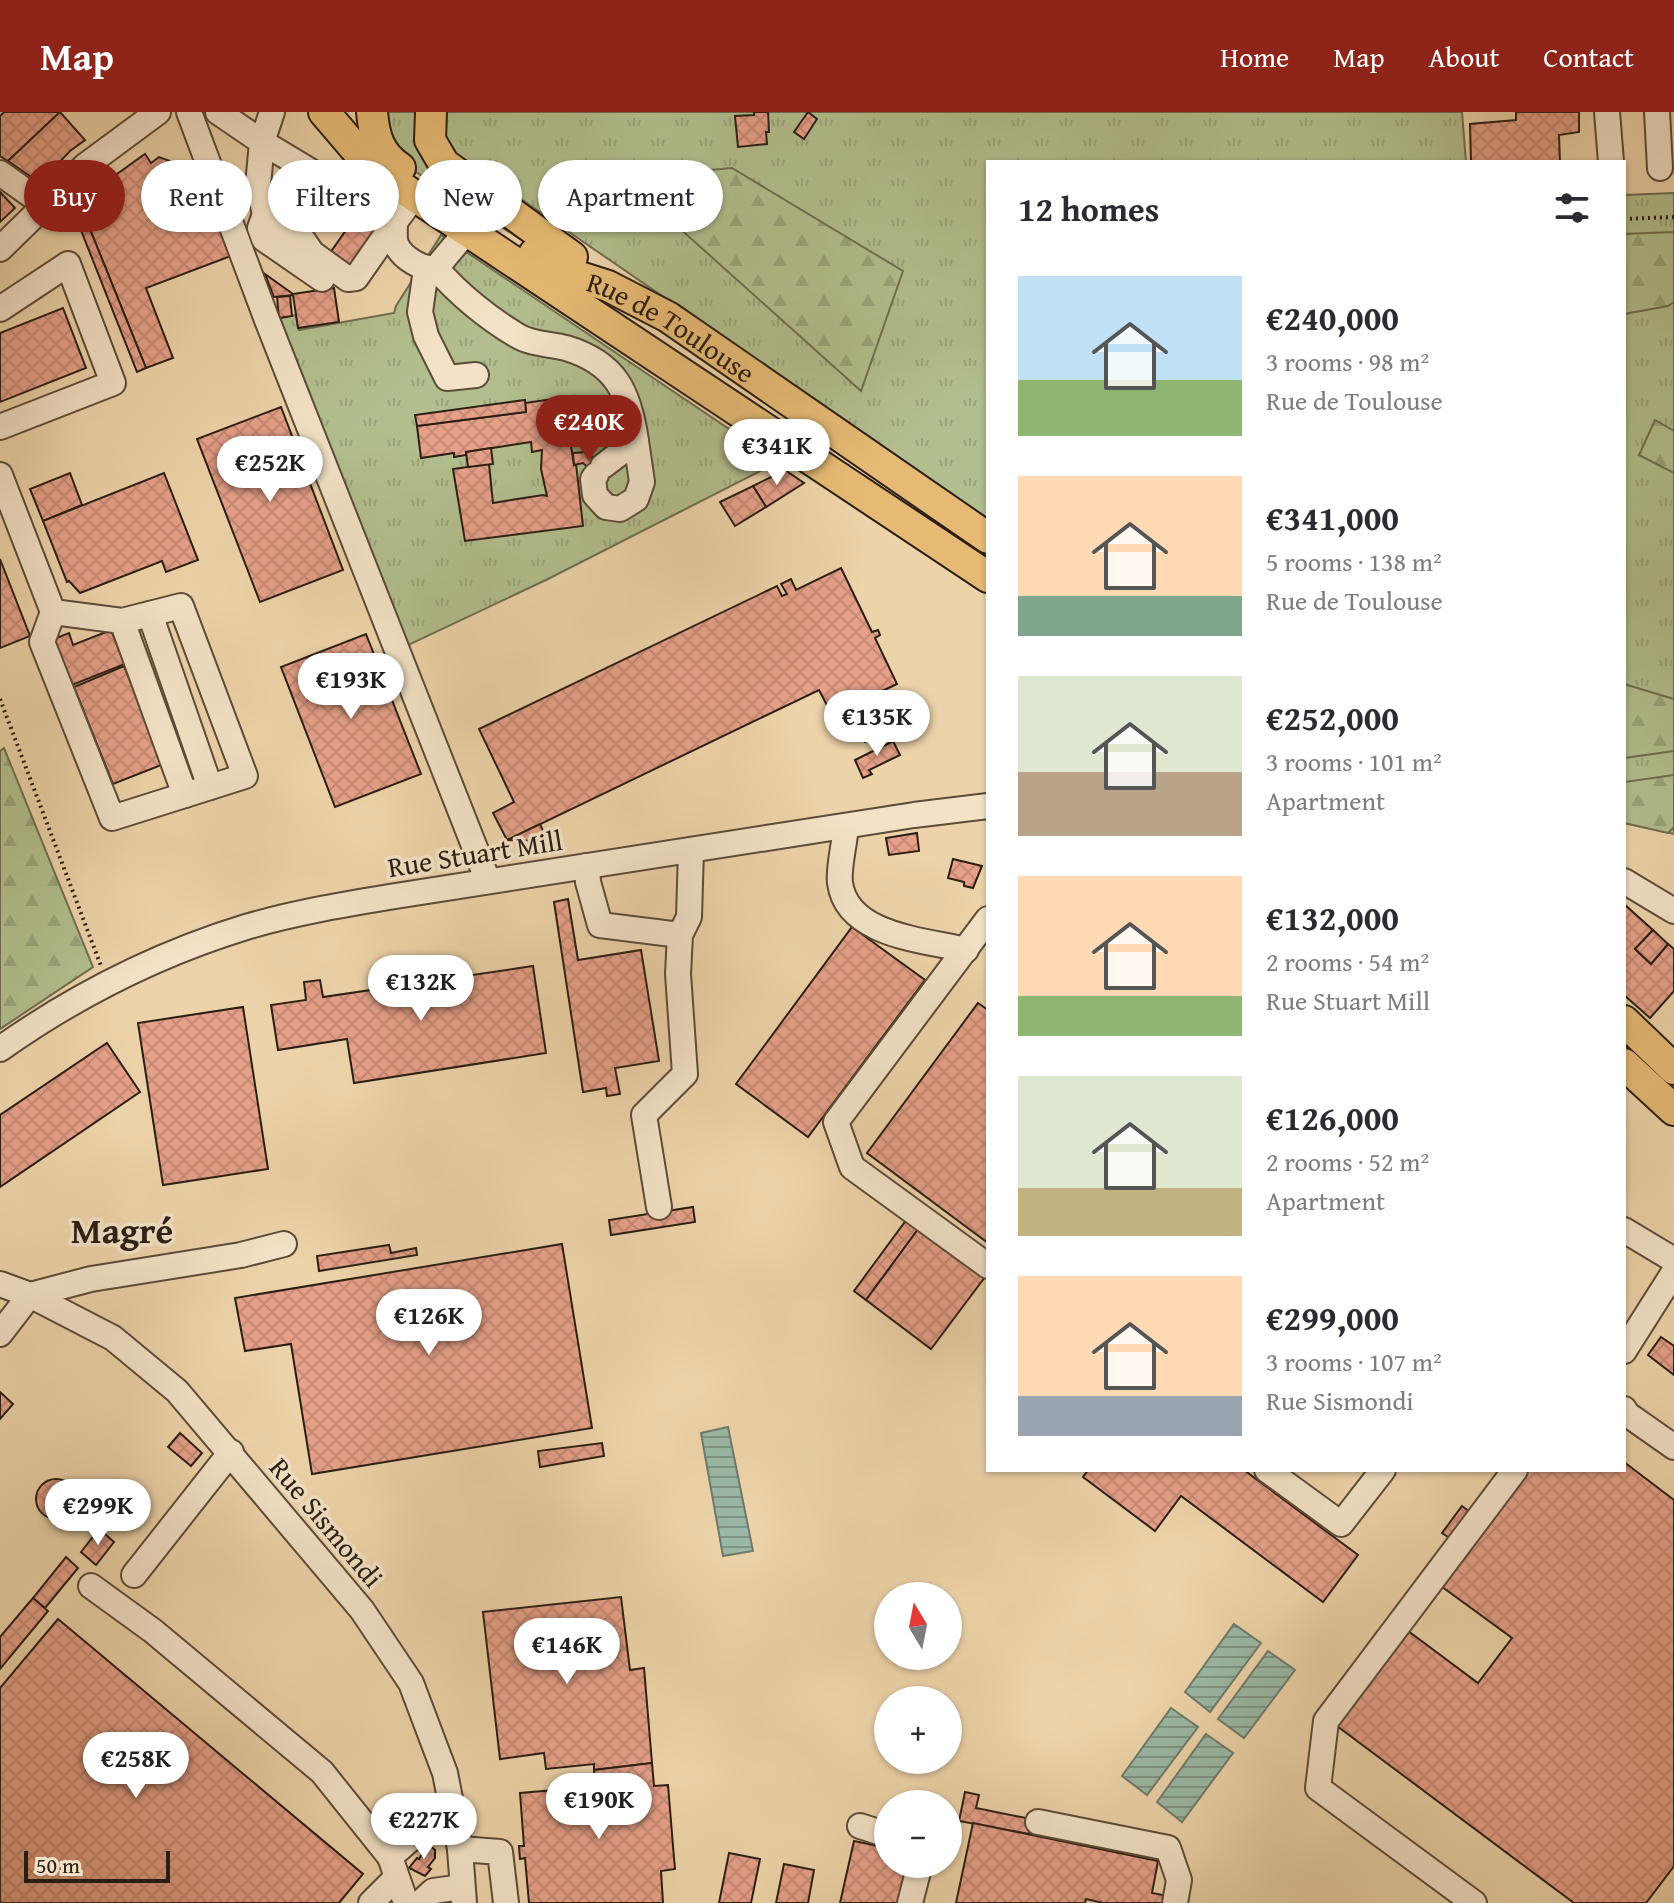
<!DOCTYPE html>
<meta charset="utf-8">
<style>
body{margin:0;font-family:"Gentium Book Plus",serif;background:#f2f2f3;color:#2b2b33;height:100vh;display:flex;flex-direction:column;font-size:30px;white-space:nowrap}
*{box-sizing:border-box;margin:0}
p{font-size:26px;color:#7c7c81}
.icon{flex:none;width:44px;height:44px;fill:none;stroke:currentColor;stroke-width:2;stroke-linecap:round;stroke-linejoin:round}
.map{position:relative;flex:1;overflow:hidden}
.sheet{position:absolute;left:986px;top:48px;width:640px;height:1312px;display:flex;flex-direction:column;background:#fff;border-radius:0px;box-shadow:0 2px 6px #0004}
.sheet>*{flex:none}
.guide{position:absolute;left:24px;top:48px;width:760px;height:72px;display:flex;gap:16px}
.needle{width:52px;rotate:350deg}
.controls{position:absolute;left:874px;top:1470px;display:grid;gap:16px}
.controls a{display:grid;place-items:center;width:88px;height:88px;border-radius:50%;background:#fff;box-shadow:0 2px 6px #0004;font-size:40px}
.scale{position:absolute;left:24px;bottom:20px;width:146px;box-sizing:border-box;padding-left:8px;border:4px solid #2b1e14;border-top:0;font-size:22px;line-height:28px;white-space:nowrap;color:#2b1e14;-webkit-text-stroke:6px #f3e2c7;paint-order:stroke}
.price{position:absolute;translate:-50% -68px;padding:0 18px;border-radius:28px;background:#fff;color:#222;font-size:26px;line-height:52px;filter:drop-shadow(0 2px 4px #0008)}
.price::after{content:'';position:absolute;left:50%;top:48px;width:24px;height:18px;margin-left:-12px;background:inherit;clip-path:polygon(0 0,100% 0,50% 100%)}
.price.on{background:#8f2418;color:#fff}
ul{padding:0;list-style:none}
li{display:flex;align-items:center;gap:24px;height:200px;padding:0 32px}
li span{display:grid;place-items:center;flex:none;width:224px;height:160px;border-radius:0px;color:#555}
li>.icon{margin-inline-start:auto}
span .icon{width:96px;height:96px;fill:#fffc;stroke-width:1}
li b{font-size:34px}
h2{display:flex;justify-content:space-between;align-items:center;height:96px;padding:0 32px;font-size:34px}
.tag{padding:0 28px;border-radius:36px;background:#fff;box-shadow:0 2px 6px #0004;font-size:28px;line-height:72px}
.tag.on{background:#8f2418;color:#fff}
header{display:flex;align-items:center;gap:48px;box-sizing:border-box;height:112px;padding:0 40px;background:#8f2418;color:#fff}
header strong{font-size:38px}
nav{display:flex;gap:44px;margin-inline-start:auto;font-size:28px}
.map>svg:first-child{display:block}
.grass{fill:url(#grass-tufts);stroke:#6e6e50;stroke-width:2}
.forest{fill:url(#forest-firs);stroke:#6e6e50;stroke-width:2}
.water{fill:url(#water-rules);stroke:#6e7a6b;stroke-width:2}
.building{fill:url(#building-cross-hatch);stroke:#2b1e14;stroke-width:2}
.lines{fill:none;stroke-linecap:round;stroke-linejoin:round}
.minor-casing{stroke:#5c4b39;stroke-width:28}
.major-casing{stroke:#2b1e14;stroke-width:34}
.path{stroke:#2b1e14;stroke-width:4;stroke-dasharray:2 4;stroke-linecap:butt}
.minor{stroke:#f3e2c7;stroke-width:24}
.major{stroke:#e6ba74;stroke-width:30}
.labels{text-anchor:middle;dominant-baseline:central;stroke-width:7;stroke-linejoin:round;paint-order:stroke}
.street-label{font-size:28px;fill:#2b1e14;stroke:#f3e2c7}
.district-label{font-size:36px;font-weight:bold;fill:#2b1e14;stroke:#f3e2c7}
</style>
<header>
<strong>Map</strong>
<nav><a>Home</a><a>Map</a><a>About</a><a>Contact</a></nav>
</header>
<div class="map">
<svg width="1674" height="1791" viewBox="0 0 1674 1791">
<defs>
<pattern id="grass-tufts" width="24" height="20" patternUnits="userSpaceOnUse" patternTransform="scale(2)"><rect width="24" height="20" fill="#b2be8d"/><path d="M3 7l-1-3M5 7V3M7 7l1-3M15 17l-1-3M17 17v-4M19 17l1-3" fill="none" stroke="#99a379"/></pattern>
<pattern id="forest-firs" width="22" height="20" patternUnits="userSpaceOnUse" patternTransform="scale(2)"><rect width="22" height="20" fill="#b2be8d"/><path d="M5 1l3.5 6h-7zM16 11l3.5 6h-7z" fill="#99a379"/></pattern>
<pattern id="water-rules" width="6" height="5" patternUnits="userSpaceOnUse" patternTransform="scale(2)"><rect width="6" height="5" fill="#9ab8a5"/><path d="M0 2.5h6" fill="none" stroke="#7e9585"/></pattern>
<pattern id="building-cross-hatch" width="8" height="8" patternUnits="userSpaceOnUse" patternTransform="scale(2)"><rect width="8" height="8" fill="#e6a088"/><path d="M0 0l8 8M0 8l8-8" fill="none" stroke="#c58974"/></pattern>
</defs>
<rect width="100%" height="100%" fill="#edd3a9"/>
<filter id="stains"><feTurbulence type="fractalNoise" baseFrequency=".0025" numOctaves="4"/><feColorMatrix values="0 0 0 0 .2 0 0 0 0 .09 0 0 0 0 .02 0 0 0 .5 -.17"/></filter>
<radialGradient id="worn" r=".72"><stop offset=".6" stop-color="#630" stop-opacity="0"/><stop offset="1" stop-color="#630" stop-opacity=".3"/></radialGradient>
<g class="grass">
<path d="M386 0H424L421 26 542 141 405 53 388 35Z"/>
<path d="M446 0H1462L1466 50H988V408L454 41C446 27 438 16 446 0Z"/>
<path d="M1674 81V722L1624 711V83Z"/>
<path d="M441 123 778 350 546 468 402 536 279 206 296 203 299 218 394 201 396 194Z"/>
</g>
<g class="forest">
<path d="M732 56 903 159 861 279 638 79 688 60Z"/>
<path d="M1674 120V190L1668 194 1624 202V122Z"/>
<path d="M1655 308 1674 319V361L1639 343Z"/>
<path d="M1624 572 1674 587V639L1624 646Z"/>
<path d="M4 636 93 855 0 917V639Z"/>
<path d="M1674 663V715L1668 721 1624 711V670Z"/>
</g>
<g class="water">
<path d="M728 1315 753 1439 723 1444 701 1321Z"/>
<path d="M1234 1512 1261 1531 1210 1600 1185 1580Z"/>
<path d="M1268 1539 1295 1558 1244 1626 1218 1607Z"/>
<path d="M1171 1596 1198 1615 1147 1683 1122 1664Z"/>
<path d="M1206 1622 1233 1641 1182 1710 1157 1690Z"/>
</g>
<g class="building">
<path d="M4 0H60L8 49 0 44V4Z"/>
<path d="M60 0 85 28 70 39 40 71 8 49Z"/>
<path d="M754 0H768L769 20H766L767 32 738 35 735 4 754 3Z"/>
<path d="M808 0 817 7 804 27 794 20Z"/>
<path d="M1516 0H1579V20L1559 23 1560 50H1471L1470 12 1516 8Z"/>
<path d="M145 42 151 51 159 45 170 49 174 58 195 50 231 144 146 176 173 246 146 256 81 95 106 85 99 75Z"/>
<path d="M307 49 346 76 321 114 281 87Z"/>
<path d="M0 80 15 96 0 110Z"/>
<path d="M81 95 146 256 137 260 73 98Z"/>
<path d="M356 104 375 118 350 154 330 141Z"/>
<path d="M265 162 293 182 334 176 339 210 298 216 293 183 274 185Z"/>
<path d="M290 184 292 204 279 206 277 185Z"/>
<path d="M63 196 86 256 0 290V221Z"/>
<path d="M574 284 580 333 571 334 574 353 576 352 583 414 465 429 453 357 489 352 493 391 543 383 547 384 541 357 542 338 532 340 531 330 466 340V343L454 345V341L421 346 417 314 526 300 525 291Z"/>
<path d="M525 288 526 300 417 314 415 303Z"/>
<path d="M281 295 343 458 260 490 197 327Z"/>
<path d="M491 336 493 352 468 355 466 340Z"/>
<path d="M586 340 607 357 600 366 583 351 574 353 573 341Z"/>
<path d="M785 358 804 371 766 395 753 374Z"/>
<path d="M70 361 82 393 43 409 30 377Z"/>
<path d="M164 361 198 448 166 460 162 449 80 481 69 469 67 470 43 409Z"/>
<path d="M753 374 766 395 735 414 720 390Z"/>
<path d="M0 447 30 524 0 536Z"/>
<path d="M841 456 872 520 878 518 880 523 875 526 897 572 832 603 819 578 507 728 493 701 514 690 479 617 777 474 782 484 787 482 781 472 791 467 796 478Z"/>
<path d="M111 518 125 552 72 573 54 527 69 521 73 533Z"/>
<path d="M366 522 421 662 335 695 281 555Z"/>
<path d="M124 554 164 652 113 672 74 575Z"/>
<path d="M874 593 886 619 865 630 852 604Z"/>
<path d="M893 629 900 643 869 658 872 662 863 666 855 648Z"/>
<path d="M540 712 545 723 534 729 507 728Z"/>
<path d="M917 721 919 739 889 743 886 726Z"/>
<path d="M953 747 982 754 973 776 964 774V770L948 766Z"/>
<path d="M568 787 578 848 641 838 659 949 615 956 620 982 607 984 606 976 583 980 554 790Z"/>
<path d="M1624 792 1653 818 1635 837 1651 852 1668 832 1674 837V879L1650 906 1624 883Z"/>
<path d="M852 815 925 868 808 1025 736 972Z"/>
<path d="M1653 818 1668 832 1651 852 1635 837Z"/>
<path d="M533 854 546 941 354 971 347 927 278 938 271 893 306 888 304 870 320 868 323 885Z"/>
<path d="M978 891 988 898V1131L867 1041Z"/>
<path d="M243 895 268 1057 163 1073 138 911Z"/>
<path d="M107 931 140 980 0 1075V1003Z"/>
<path d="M693 1095 695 1110 611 1123 609 1108Z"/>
<path d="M907 1107 919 1116 866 1188 854 1179Z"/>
<path d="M919 1116 985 1165 931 1237 866 1188Z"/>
<path d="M562 1132 592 1316 312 1362 291 1232 245 1239 235 1186Z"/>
<path d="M389 1133 391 1141 416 1136 417 1143 319 1159 317 1144Z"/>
<path d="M1661 1225 1674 1234V1263L1648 1243Z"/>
<path d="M0 1280 13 1292 0 1307Z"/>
<path d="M180 1321 202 1341 191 1354 168 1335Z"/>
<path d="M602 1331 604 1344 540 1355 538 1339Z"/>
<path d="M1624 1350 1674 1388V1754L1646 1791H1574L1337 1614 1408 1519 1478 1571 1512 1526 1441 1474 1528 1358H1624Z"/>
<path d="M1088 1358H1244L1358 1443 1323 1490 1181 1384 1155 1419 1083 1365Z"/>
<circle cx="56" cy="1387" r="20"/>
<path d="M1462 1394 1471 1401 1451 1427 1442 1421Z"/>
<path d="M99 1417 114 1430 96 1453 81 1440Z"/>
<path d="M66 1445 78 1456 45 1496 33 1486Z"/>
<path d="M621 1485 630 1558 644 1556 652 1651 594 1658V1652L546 1657 544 1641 500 1647 483 1500Z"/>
<path d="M33 1486 48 1499 0 1557V1525Z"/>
<path d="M58 1507 363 1762 339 1791H0V1576Z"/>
<path d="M652 1651 654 1674 668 1673 674 1746 675 1757 661 1759 663 1791H529L525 1746 520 1747 519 1734H524L520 1681 578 1676 580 1695 597 1694 594 1658Z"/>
<path d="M965 1680 979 1683 976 1696 1031 1707 1029 1722 959 1709Z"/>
<path d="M973 1711 1158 1749 1152 1781 1168 1784 1167 1791H1103L1086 1787 1085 1791H956Z"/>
<path d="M854 1729 888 1736V1752H912L904 1791H840Z"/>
<path d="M428 1732 435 1738V1746L428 1755 431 1757 425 1764 409 1756 417 1746 419 1747Z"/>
<path d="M729 1741 760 1747 751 1791H719Z"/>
<path d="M784 1752 814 1758 808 1791H776Z"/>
</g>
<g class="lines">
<g class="minor-casing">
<g id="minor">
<path d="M189 0 267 208 488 769"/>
<path d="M218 0 262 30 258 73 265 102 301 125 312 141 348 167 356 166 395 110"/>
<path d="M272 0 262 30 395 110 415 83"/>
<path d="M1607 0 1611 50"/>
<path d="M1657 0 1660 56"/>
<path d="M0 61 45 93"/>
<path d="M265 102 260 116 264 127 322 167"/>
<path d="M395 110C395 116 394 126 396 132 402 146 422 158 436 156L467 119"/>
<path d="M0 137 85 54 158 0"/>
<path d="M436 156C458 182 489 207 518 224 531 232 551 232 566 236 616 251 629 280 636 329"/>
<path d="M426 157 420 200 426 224 447 266 476 263"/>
<path d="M0 197 68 152 113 271 0 315"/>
<path d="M0 363 53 500 122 509 181 494 245 664 185 683 122 509"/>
<path d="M596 363 593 367 595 383 606 395 620 397 636 387 642 370 636 329 603 354"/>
<path d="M53 500 42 530 112 706 185 683"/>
<path d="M150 502 210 675"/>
<path d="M846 714C845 730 838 756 840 771 847 824 925 828 966 838"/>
<path d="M587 754 588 770 600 813 680 823 678 862 685 962 644 1003 659 1095"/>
<path d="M1624 769 1674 799"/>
<path d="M988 807 836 1010 852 1055 988 1154"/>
<path d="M680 823 689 805 691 738"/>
<path d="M0 937C75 884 158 842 246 815 293 801 341 793 389 785L914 703 988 694"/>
<path d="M1624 1118 1674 1148"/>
<path d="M0 1172 30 1183 113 1226 177 1279 362 1498 411 1571 445 1661 460 1737 464 1791"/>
<path d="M0 1222 30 1183 91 1167 241 1143 284 1132"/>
<path d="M1624 1239 1674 1160"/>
<path d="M1624 1297 1627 1302 1674 1335"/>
<path d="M1267 1358 1341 1412 1383 1358"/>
<path d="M134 1463 231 1340"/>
<path d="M91 1474 153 1519 322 1660 390 1745 421 1718 454 1709"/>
<path d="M1038 1710 1168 1736 1179 1768 1175 1791"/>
<path d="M860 1714 888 1723"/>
<path d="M460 1737 500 1740 506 1791"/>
<path d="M390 1745 406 1791"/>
<path d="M371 1791 396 1766"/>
<path d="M420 1791 433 1779 462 1775"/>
<path d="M910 1791 920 1752"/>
<path d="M1474 1791 1318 1676 1326 1609 1515 1358"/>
</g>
</g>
<g class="major-casing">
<g id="major">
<path d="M324 0 371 55 988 465"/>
<path d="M372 0C374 24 379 42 400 56"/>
<path d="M431 0 430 28 444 52 572 145"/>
<path id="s1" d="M534 142 561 159 608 174 668 205 988 426"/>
<path d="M1624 909 1674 957"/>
<path d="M1624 952 1674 998"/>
</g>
</g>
<g class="path">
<path d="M1624 107 1674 105"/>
<path d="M0 587 101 854"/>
</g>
<use href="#minor" class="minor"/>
<use href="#major" class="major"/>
</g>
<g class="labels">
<g class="street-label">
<text stroke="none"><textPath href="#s1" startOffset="156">Rue de Toulouse</textPath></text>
<text transform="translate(475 741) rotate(-9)">Rue Stuart Mill</text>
<text transform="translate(327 1410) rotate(50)">Rue Sismondi</text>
</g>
<g class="district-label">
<text x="122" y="1117">Magré</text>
</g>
</g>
<rect width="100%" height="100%" filter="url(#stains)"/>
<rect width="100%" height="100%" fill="url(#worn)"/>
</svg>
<div class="controls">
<a><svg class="needle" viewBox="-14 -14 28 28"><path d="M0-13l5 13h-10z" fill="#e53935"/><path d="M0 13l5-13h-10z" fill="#7c7c81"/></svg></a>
<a>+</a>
<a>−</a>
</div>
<div class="scale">50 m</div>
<b class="price on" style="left:589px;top:351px">€240K</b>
<b class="price" style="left:777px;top:375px">€341K</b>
<b class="price" style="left:270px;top:392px">€252K</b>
<b class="price" style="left:351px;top:609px">€193K</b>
<b class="price" style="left:877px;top:646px">€135K</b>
<b class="price" style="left:421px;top:911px">€132K</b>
<b class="price" style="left:429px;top:1245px">€126K</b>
<b class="price" style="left:98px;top:1435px">€299K</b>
<b class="price" style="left:567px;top:1574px">€146K</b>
<b class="price" style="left:136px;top:1688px">€258K</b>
<b class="price" style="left:599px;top:1729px">€190K</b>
<b class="price" style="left:424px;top:1749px">€227K</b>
<div class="guide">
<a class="tag on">Buy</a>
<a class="tag">Rent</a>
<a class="tag">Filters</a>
<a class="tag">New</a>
<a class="tag">Apartment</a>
</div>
<section class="sheet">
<h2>12 homes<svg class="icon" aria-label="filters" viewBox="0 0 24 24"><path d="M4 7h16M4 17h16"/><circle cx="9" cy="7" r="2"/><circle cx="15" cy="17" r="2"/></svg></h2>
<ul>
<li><span style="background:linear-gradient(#bfe0f5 65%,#8fb573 0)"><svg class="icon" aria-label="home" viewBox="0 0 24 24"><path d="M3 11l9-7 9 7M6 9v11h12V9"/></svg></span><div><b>€240,000</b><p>3 rooms · 98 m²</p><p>Rue de Toulouse</p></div></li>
<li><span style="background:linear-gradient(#ffd9b3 75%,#7fa58c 0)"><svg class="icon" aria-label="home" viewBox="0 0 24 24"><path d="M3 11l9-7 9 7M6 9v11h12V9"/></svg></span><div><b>€341,000</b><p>5 rooms · 138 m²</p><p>Rue de Toulouse</p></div></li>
<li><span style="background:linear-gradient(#dfe7d0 60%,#b9a48a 0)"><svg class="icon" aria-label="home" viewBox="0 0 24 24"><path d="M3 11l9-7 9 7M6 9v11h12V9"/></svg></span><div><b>€252,000</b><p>3 rooms · 101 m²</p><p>Apartment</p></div></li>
<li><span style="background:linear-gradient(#ffd9b3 75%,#8fb573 0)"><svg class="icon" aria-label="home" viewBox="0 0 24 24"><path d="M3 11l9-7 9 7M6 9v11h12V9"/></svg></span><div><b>€132,000</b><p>2 rooms · 54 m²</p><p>Rue Stuart Mill</p></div></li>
<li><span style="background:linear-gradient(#dfe7d0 70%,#c2b280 0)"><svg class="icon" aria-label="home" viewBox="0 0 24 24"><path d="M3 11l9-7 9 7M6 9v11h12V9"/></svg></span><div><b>€126,000</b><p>2 rooms · 52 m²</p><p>Apartment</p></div></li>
<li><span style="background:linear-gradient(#ffd9b3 75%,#9aa5b1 0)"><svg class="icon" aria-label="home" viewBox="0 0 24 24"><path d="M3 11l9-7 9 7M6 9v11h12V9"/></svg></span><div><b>€299,000</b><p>3 rooms · 107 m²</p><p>Rue Sismondi</p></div></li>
</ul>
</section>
</div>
